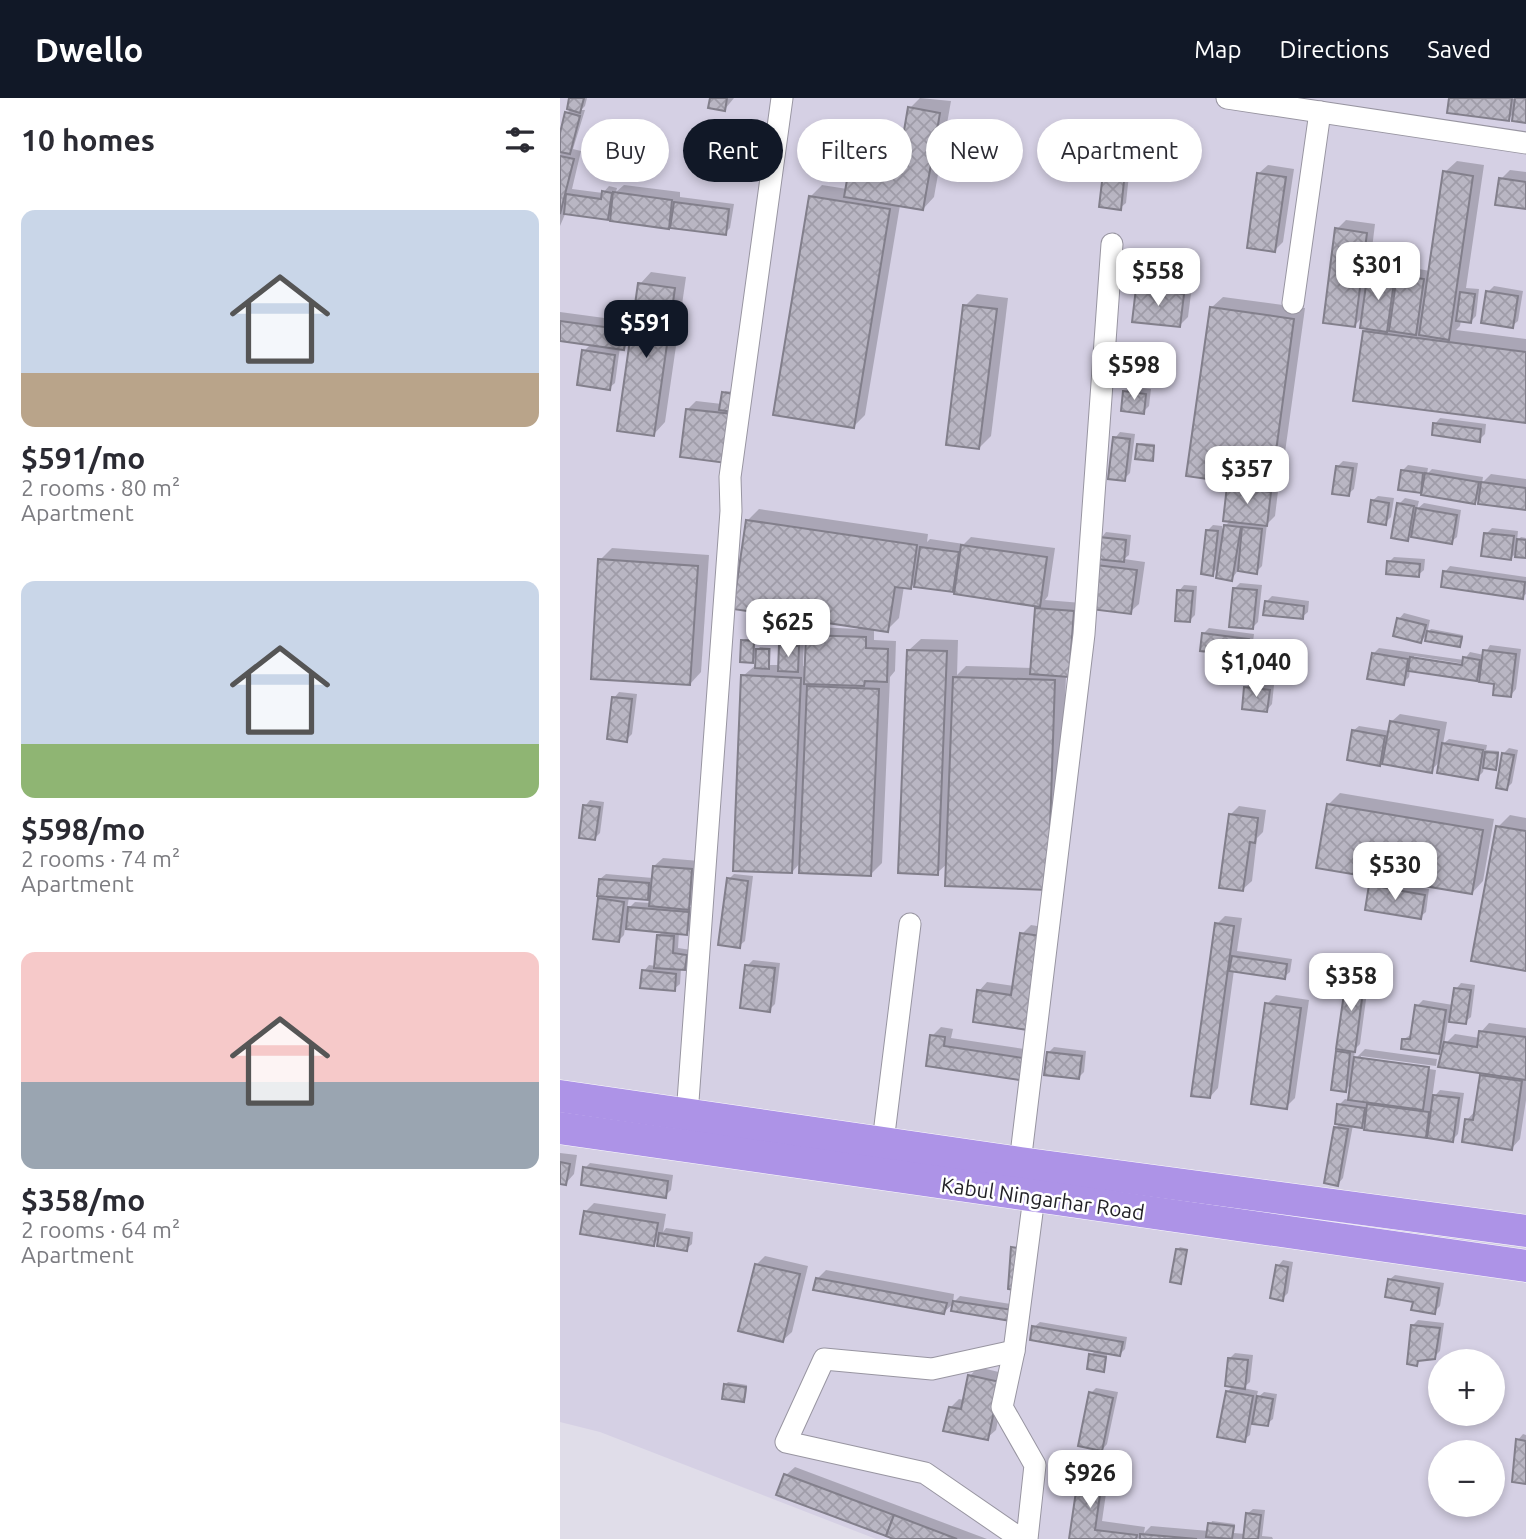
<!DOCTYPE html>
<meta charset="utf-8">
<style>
body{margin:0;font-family:Ubuntu,sans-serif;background:#f2f2f3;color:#2b2b33;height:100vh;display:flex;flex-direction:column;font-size:26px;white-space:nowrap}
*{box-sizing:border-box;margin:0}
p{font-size:23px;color:#7c7c81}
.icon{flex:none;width:38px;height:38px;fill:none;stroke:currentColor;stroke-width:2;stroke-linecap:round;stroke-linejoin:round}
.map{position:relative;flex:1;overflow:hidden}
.drawer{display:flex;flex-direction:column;background:#fff;width:560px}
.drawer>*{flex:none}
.guide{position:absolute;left:21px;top:21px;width:665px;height:63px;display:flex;gap:14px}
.tools{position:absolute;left:868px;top:1251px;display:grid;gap:14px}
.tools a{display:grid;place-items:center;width:77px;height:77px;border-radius:50%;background:#fff;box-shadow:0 4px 10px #0003;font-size:35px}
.price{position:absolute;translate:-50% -60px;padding:0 16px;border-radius:14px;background:#fff;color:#222;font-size:23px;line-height:46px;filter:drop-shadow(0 2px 4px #0008)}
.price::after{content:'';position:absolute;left:50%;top:42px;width:21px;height:16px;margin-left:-10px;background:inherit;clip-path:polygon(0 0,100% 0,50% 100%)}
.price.current{background:#111827;color:#fff}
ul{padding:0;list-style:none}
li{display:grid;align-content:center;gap:14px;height:371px;padding:0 21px}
li span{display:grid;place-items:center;height:217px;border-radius:14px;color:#555}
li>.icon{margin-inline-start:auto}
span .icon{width:126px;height:126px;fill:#fffc;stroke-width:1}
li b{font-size:30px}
h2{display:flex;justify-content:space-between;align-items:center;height:84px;padding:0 21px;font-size:30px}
.tag{padding:0 24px;border-radius:32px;background:#fff;box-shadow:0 4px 10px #0003;font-size:24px;line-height:63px}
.tag.current{background:#111827;color:#fff}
header{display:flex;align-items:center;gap:42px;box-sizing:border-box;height:98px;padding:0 35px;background:#111827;color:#fff}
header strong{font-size:33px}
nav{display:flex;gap:38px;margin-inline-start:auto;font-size:24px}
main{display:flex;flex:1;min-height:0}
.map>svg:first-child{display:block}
.built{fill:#d5d0e4;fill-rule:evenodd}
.shadow{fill:#0003;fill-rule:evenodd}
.building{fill:url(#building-cross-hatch);stroke:#827f8b;stroke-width:2}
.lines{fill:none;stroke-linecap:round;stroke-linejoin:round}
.minor-casing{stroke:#9895a1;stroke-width:23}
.highway-casing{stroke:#fff;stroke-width:33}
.minor{stroke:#fff;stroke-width:21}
.highway{stroke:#ad93e7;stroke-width:32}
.labels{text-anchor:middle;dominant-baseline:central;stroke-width:5;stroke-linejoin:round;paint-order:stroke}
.street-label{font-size:21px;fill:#232227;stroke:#fff}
</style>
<header>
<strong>Dwello</strong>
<nav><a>Map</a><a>Directions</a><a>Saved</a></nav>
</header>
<main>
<section class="drawer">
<h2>10 homes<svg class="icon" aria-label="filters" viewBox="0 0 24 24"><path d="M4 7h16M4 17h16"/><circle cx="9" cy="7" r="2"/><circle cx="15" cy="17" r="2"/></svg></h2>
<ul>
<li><span style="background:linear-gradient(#c9d6e8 75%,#b9a48a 0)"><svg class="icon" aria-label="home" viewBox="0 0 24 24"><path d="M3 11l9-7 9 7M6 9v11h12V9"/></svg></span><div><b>$591/mo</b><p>2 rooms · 80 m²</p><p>Apartment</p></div></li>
<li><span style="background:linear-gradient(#c9d6e8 75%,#8fb573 0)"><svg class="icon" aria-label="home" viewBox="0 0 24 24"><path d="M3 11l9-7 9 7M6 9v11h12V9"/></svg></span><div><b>$598/mo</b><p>2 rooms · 74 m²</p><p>Apartment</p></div></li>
<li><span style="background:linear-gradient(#f6c9c9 60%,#9aa5b1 0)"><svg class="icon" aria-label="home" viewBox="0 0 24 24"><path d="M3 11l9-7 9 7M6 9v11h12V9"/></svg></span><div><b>$358/mo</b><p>2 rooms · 64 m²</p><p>Apartment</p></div></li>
</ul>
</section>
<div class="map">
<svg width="966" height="1441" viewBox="0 0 966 1441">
<defs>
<pattern id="building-cross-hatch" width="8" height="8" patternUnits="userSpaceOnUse" patternTransform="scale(1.75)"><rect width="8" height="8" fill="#b9b6c3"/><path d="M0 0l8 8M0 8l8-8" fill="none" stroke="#9f9ca8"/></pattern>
</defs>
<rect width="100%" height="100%" fill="#e0dde9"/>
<path class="built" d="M0 0H966V1441H316L40 1334 0 1324ZM880 1264H933V1316H880ZM880 1354H933V1407H880Z"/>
<g class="shadow">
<path d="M11 0H27L25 8 21 12H25L13 51 21 53 12 91 43 95 49 88 57 90 56 94 64 87 120 94V99L174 106 170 130 165 135 113 124 108 129 52 115 48 120 6 114 0 128V42L7 15 11 11Z"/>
<path d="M152 0H174L165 11Z"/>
<path d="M360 0 391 3 374 99 363 111 340 107 305 317 293 329 251 98 262 87 287 91 291 66 303 55 341 61 350 10Z"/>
<path d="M891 0H966V23L954 15 948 21Z"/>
<path d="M554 37 573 39 566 105 560 110 548 42Z"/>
<path d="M897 63 924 67 906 190 919 191 916 218 911 223 901 222 900 228 896 232 966 241V324L804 233 808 230 803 219 795 227 777 131 786 122 815 126 809 175 818 165 843 169 842 175 848 169 870 173 885 74Z"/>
<path d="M708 67 734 71 723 144 714 153 699 75Z"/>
<path d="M950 72 966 74V109L941 81Z"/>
<path d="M91 174 126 179 105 324 94 336 72 242 64 250 60 249 55 285 49 290 24 253 31 246 0 242V214L74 224 80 186Z"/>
<path d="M587 182 632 188 628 219 620 227 578 191Z"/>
<path d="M934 188 963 193 958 223 952 228 928 194Z"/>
<path d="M417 196 448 200 431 338 419 350 405 208Z"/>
<path d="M663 199 745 210 722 376 713 385H719L715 418 707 426 702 468 696 474 678 472 672 481 659 469 652 476 648 432 653 427 662 428V431L671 422 669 389 675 383 651 210Z"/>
<path d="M571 289 591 291 589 308 583 314 565 294Z"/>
<path d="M165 293 177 294 174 355 128 311 136 303 162 306Z"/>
<path d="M880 320 926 326 925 336 919 342 875 326Z"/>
<path d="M560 334 575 336 570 375 564 381 555 340Z"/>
<path d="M581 345 595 346 592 361 578 347Z"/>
<path d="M783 363 798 365 794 391 788 396 777 369Z"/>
<path d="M848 367 868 370 867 376 872 371 923 379 922 385 931 376 966 381V411L921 398 915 404 840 390 842 373Z"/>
<path d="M818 398 834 400 831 419 825 425 812 403Z"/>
<path d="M845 400 859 403 857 411 864 405 901 412 897 439 891 444 851 437 847 441 839 406Z"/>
<path d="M199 411 368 436 367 444 370 441 404 446 411 439 495 450 488 498 485 502 522 505 517 569 506 577 499 778 388 765 377 775 349 552 361 541 398 542 397 577 406 568 472 570 477 511 481 507 396 495 397 488 392 493 357 483 350 490 344 488 339 520 327 532 314 530V542L336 543 335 573 330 579 322 765 310 777 241 764 232 774 183 578 197 566V558L192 563 182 543 185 541H195V554L200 549 211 550 210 567H220V548L226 542 244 543 243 568 247 569 248 537 257 529 298 531 299 528 187 423Z"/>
<path d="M932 430 958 433 957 443 961 439 966 440V458L958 453 951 460 926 436Z"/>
<path d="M546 434 571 437 569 457 564 461 585 464 579 506 570 514 537 467 545 460 541 440Z"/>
<path d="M52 450 149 457 141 574 130 586 40 462Z"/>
<path d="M834 459 865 461 864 472 858 477 829 464Z"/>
<path d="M890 468 966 479V496L962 499 885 474Z"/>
<path d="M680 485 702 487 698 524 693 529 674 491Z"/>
<path d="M624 487 637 488 635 517 630 522 619 493Z"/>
<path d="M712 498 749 503 748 514 742 519 706 504Z"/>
<path d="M844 515 870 522 867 536 871 531 903 537 902 545 900 547 869 535 861 543 839 521Z"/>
<path d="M649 530 694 536 692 551 686 556 643 536Z"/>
<path d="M930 547 961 551 956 591 951 597 922 576 916 582 850 572 849 579 843 585 813 556 819 550 904 562 910 554 924 557ZM854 558 911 567 910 570 854 562Z"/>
<path d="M691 584 714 587 712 606 707 612 686 590Z"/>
<path d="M59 594 77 596 72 636 66 642 54 600Z"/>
<path d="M840 616 887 624 883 646 889 641 927 647 926 652 939 653 938 668 935 670 924 669 923 674 917 680 880 663 871 673 825 660 819 666 793 633 799 628 830 633 831 624Z"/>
<path d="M949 650 958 652 952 685 947 690 943 656Z"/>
<path d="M780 695 934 721 923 783 912 795 768 707Z"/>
<path d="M30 702 44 704 40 735 35 740 25 708Z"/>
<path d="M679 708 706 712 703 734 697 740 692 783 683 791 670 717Z"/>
<path d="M950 717 966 720V871L938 729Z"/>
<path d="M103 760 140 763 137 801 129 809H134L132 829 127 835 119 834 118 850 131 852 130 865 125 871 121 870 120 886 114 891 84 873 89 867 96 868 99 837 103 833 65 830 64 837 59 842 39 801 44 797 40 781 46 776 93 780 94 768ZM92 795 91 805 75 804 67 812 69 799 87 800Z"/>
<path d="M174 776 193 778 185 843 179 848 169 781Z"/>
<path d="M816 782 869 791 866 814 860 819 810 788Z"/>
<path d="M665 818 682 820 677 853 732 861 730 874 724 879 674 872 658 990 650 999 657 826Z"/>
<path d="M471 827 489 830 476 921 419 893 427 884 454 888 462 836Z"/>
<path d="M193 862 220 865 215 906 209 912 187 868Z"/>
<path d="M795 870 810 872 800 946 795 951 794 962 805 951 877 961 876 968 801 958V961L876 972 872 1001 880 992 904 995 898 1036 892 1042 870 1033 865 1038 807 1022 802 1028 793 1027 783 1080 778 1086 776 1030 780 1025 779 1007 785 1001 790 1002 792 985 785 992 777 954 782 950 789 876Z"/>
<path d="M901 885 915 887 911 919 905 924 888 922 884 947 895 936 920 940 921 934 929 925 966 930V1002L960 1041 952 1050 907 1022 916 1012 921 978 925 974 885 947 878 955 844 941 852 936 857 908 863 902 893 907 896 891Z"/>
<path d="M716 897 749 902 735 1000 726 1009 707 906Z"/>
<path d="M381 929 393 931 391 940 471 952 468 971 368 967 372 938Z"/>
<path d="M494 949 526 953 524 974 519 979 488 955Z"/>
<path d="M0 1055 17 1057 14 1076 6 1085 0 1084Z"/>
<path d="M30 1065 113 1077 111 1092 105 1098 25 1070Z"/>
<path d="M34 1105 106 1116 103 1134 106 1130 133 1134 132 1146 126 1151 100 1139 93 1146 25 1114Z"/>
<path d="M620 1149 628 1151 620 1184 617 1152Z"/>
<path d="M205 1158 248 1168 232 1234 223 1242 197 1166Z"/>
<path d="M723 1162 733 1164 728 1195 722 1201 718 1168Z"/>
<path d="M266 1172 394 1196 393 1205 400 1198 457 1207 456 1215 395 1204 384 1214 257 1181Z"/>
<path d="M835 1177 884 1185 880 1208 874 1214 829 1182Z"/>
<path d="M858 1222 884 1225 880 1253 874 1259 862 1260 856 1266 852 1228Z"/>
<path d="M480 1224 567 1239 565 1251 560 1256 548 1254 543 1272 531 1257 536 1252 474 1229Z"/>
<path d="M675 1255 693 1257 690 1284 683 1290 698 1293 696 1301 704 1294 717 1296 713 1321 707 1326 692 1324 690 1337 684 1342 667 1294 673 1288 669 1261Z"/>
<path d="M418 1269 447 1276 436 1332 427 1340 390 1310 399 1301 405 1302 410 1278Z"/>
<path d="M168 1284 187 1287 186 1299 184 1302 165 1287Z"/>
<path d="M536 1290 558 1294 547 1346 542 1352 531 1295Z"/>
<path d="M963 1336 966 1337V1384L958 1342Z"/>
<path d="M529 1365 550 1368 542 1423 585 1429 584 1435 591 1428 649 1433 652 1423 675 1426 674 1435 685 1436 687 1416 693 1411 705 1412 702 1438 712 1439 713 1441H511L521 1373Z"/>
<path d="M235 1369 427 1441H338L226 1377Z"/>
</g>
<g class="building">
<path d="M9 0H24L20 15 7 11Z"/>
<path d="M150 0H167L165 13 148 10Z"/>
<path d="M889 0H952L949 23 887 15Z"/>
<path d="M955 0H966V25L952 23Z"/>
<path d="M348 9 380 15 363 112 284 99 290 65 337 74Z"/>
<path d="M5 14 20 18 10 56 0 54V35Z"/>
<path d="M547 42 568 44 561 112 539 109Z"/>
<path d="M0 58 14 61 0 116Z"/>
<path d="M883 73 913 78 889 242 859 237Z"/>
<path d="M697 75 726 79 715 154 687 150Z"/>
<path d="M939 80 966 84V111L935 107Z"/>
<path d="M42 93 52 95 48 122 4 116 6 96 41 101Z"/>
<path d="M53 94 112 102 109 131 50 123Z"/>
<path d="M249 98 330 111 294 330 213 317Z"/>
<path d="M114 104 169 111 166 137 110 130Z"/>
<path d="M775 130 807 135 795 229 763 225Z"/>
<path d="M808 173 835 177 827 234 800 230Z"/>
<path d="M837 177 864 181 856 237 829 233Z"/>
<path d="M78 185 115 190 94 338 57 333Z"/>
<path d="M576 190 624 196 620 229 572 224Z"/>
<path d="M926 193 958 198 953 230 921 225Z"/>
<path d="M900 194 915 196 911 225 896 223Z"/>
<path d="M403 207 437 211 419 351 386 347Z"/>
<path d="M650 209 734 221 711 390 626 378Z"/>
<path d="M0 223 67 232 64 252 0 243Z"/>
<path d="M803 233 966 254V325L793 303Z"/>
<path d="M22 252 55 257 50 292 17 287Z"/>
<path d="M563 293 586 296 584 316 561 313Z"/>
<path d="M162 294 175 296 173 314 159 312Z"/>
<path d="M126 311 173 316 166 365 120 359Z"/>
<path d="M873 325 921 331 920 344 872 337Z"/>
<path d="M553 339 570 341 565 383 548 381Z"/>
<path d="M577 346 594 348 593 363 575 361Z"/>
<path d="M776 368 793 370 789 398 772 396Z"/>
<path d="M841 372 863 375 861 395 838 392Z"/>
<path d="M865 375 919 384 915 406 861 397Z"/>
<path d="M921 384 966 390V412L918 406Z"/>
<path d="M667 388 711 394 707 428 663 423Z"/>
<path d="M811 402 829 405 826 427 808 424Z"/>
<path d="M837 405 854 408 848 443 831 440Z"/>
<path d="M856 410 897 417 892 446 851 439Z"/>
<path d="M186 422 357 447 351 491 335 489 328 534 173 511Z"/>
<path d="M664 427 681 429 672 483 656 480Z"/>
<path d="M682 429 702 431 697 476 678 473Z"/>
<path d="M646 432 658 433 653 478 641 476Z"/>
<path d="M924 435 954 438 951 462 921 458Z"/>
<path d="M539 439 566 442 564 464 537 461Z"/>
<path d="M957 441 966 442V460L955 459Z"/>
<path d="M401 447 487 459 480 509 394 496Z"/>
<path d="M360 449 399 454 393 494 354 489Z"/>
<path d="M38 461 138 468 130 587 31 581Z"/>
<path d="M827 463 860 466 859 479 826 476Z"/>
<path d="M536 467 577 472 571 516 530 511Z"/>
<path d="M883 473 965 484 963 501 881 489Z"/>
<path d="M673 490 697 492 693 531 669 529Z"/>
<path d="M617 492 633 493 630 524 615 523Z"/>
<path d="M705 503 744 508 743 521 703 517Z"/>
<path d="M475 510 514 513 509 579 470 576Z"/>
<path d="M837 520 866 527 861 545 833 538Z"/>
<path d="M867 533 902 539 900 549 865 543Z"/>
<path d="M642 535 689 541 687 558 640 553Z"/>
<path d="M246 537 306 539V550L328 551 327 584 305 583 304 588 244 586Z"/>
<path d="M181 542 194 543 193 565 180 564Z"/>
<path d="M219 547 239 548 238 574 218 573Z"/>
<path d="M196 551H209V571L195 570Z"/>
<path d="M347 552 387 553 378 777 338 775Z"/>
<path d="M923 552 956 556 951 599 933 597 934 586 919 584Z"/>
<path d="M812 555 848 561 844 587 807 581Z"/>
<path d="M850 559 902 567 903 559 920 562 917 583 848 573Z"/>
<path d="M181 577 241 580 232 775 173 773Z"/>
<path d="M393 579 495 582 488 792 385 788Z"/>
<path d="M247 588 319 591 311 778 239 775Z"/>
<path d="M684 589 710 592 707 614 682 611Z"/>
<path d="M52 599 72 601 67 644 47 641Z"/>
<path d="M830 623 879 632 872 675 822 666Z"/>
<path d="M792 632 825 638 820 668 787 662Z"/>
<path d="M882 645 923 652 918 682 877 675Z"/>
<path d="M925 654 938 655 936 672 923 670Z"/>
<path d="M942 655 954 657 947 692 936 690Z"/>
<path d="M767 706 923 732 912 796 756 770Z"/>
<path d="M23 707 40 709 35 742 19 740Z"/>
<path d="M669 716 698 720 695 745 690 744 683 793 659 790Z"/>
<path d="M936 728 966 733V873L911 863Z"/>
<path d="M93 768 132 771 129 812 89 808Z"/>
<path d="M167 780 188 783 180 850 158 847Z"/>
<path d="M39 781 89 785 88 802 37 798Z"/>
<path d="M809 787 865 797 861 821 805 812Z"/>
<path d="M38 800 64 804 59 844 33 841Z"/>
<path d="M68 809 129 814 127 837 66 831Z"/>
<path d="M655 825 674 828 650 1000 631 998Z"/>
<path d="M460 835 481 838 468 932 413 924 417 892 451 897Z"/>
<path d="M97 837 114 838 113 855 127 857 125 872 94 870Z"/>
<path d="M672 858 727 866 725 881 669 873Z"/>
<path d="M185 867 215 870 210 914 180 910Z"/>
<path d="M82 872 116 876 115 893 80 890Z"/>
<path d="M787 875 805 878 795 954 776 951Z"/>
<path d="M894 890 911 892 906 926 889 924Z"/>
<path d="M705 905 741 910 727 1011 691 1006Z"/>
<path d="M855 907 886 912 879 956 841 951 842 941H850Z"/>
<path d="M919 933 966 939V982L878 969 884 944 917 949Z"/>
<path d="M370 937 385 939 384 948 463 960 460 982 366 968Z"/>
<path d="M776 953 790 955 786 994 771 992Z"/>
<path d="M487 954 522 958 519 981 484 977Z"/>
<path d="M794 959 869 969 863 1012 788 1002Z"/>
<path d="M920 977 962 983 952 1052 902 1044 905 1021 913 1022Z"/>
<path d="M873 997 899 1000 893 1044 867 1040Z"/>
<path d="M777 1006 805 1010 802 1030 775 1026Z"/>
<path d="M807 1006 869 1014 866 1040 804 1032Z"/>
<path d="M774 1029 788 1031 778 1088 764 1085Z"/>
<path d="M0 1064 10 1066 6 1087 0 1086Z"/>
<path d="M23 1069 108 1083 106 1100 21 1087Z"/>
<path d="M24 1113 98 1125 94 1148 20 1136Z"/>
<path d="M99 1135 129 1140 127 1153 97 1148Z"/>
<path d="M451 1149 465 1151 460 1193 448 1191Z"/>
<path d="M616 1151 627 1152 621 1186 610 1184Z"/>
<path d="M195 1166 240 1176 223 1244 178 1233Z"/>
<path d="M716 1167 728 1169 723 1203 710 1200Z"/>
<path d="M256 1180 387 1205 384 1216 253 1192Z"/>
<path d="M828 1181 879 1190 875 1216 851 1212 853 1204 825 1199Z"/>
<path d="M393 1203 453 1212 451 1223 391 1213Z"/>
<path d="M851 1227 880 1230 875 1261 858 1263 857 1268 847 1266Z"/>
<path d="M472 1228 563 1244 560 1258 470 1242Z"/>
<path d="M529 1256 546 1259 544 1274 527 1271Z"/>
<path d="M668 1260 688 1262 685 1291 665 1288Z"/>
<path d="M408 1277 440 1284 428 1342 383 1333 389 1309 401 1311Z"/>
<path d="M164 1286 186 1289 184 1304 162 1301Z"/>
<path d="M666 1293 693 1298 685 1344 657 1339Z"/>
<path d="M529 1294 553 1300 542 1353 518 1348Z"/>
<path d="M697 1298 713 1301 708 1328 692 1326Z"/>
<path d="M956 1341 966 1343V1386L952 1384Z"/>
<path d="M519 1373 543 1376 535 1432 577 1437 576 1441H509Z"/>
<path d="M224 1376 334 1417 326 1438 216 1397Z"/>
<path d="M686 1415 701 1417 698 1441H683Z"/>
<path d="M334 1417 397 1441H333L326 1438Z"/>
<path d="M648 1425 674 1428 672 1441 646 1439Z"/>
<path d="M580 1436 637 1441H580Z"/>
</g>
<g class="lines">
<g class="minor-casing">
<g id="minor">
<path d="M667 0 966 45"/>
<path d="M733 205 760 14"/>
<path d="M127 1017 171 413 170 379 222 0"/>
<path d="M323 1044 350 826"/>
<path d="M460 1065 524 536 552 146"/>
<path d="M454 1253 372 1271 264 1261 226 1344 365 1375 461 1441"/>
<path d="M467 1441 475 1367 442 1309 454 1253 474 1099"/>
</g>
</g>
<g class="highway-casing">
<g id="highway">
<path d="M0 998 460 1065 966 1133"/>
<path d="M0 1030 966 1168"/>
</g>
</g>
<use href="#minor" class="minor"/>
<use href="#highway" class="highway"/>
</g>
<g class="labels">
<g class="street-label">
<text transform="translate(483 1100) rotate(8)">Kabul Ningarhar Road</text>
</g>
</g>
</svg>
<div class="tools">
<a>+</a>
<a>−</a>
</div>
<b class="price" style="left:818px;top:204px">$301</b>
<b class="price" style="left:598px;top:210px">$558</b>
<b class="price current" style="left:86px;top:262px">$591</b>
<b class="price" style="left:574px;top:304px">$598</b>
<b class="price" style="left:687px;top:408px">$357</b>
<b class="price" style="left:228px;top:561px">$625</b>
<b class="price" style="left:696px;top:601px">$1,040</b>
<b class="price" style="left:835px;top:804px">$530</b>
<b class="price" style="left:791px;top:915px">$358</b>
<b class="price" style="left:530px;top:1412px">$926</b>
<div class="guide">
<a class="tag">Buy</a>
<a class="tag current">Rent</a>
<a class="tag">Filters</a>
<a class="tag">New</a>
<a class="tag">Apartment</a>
</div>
</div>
</main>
